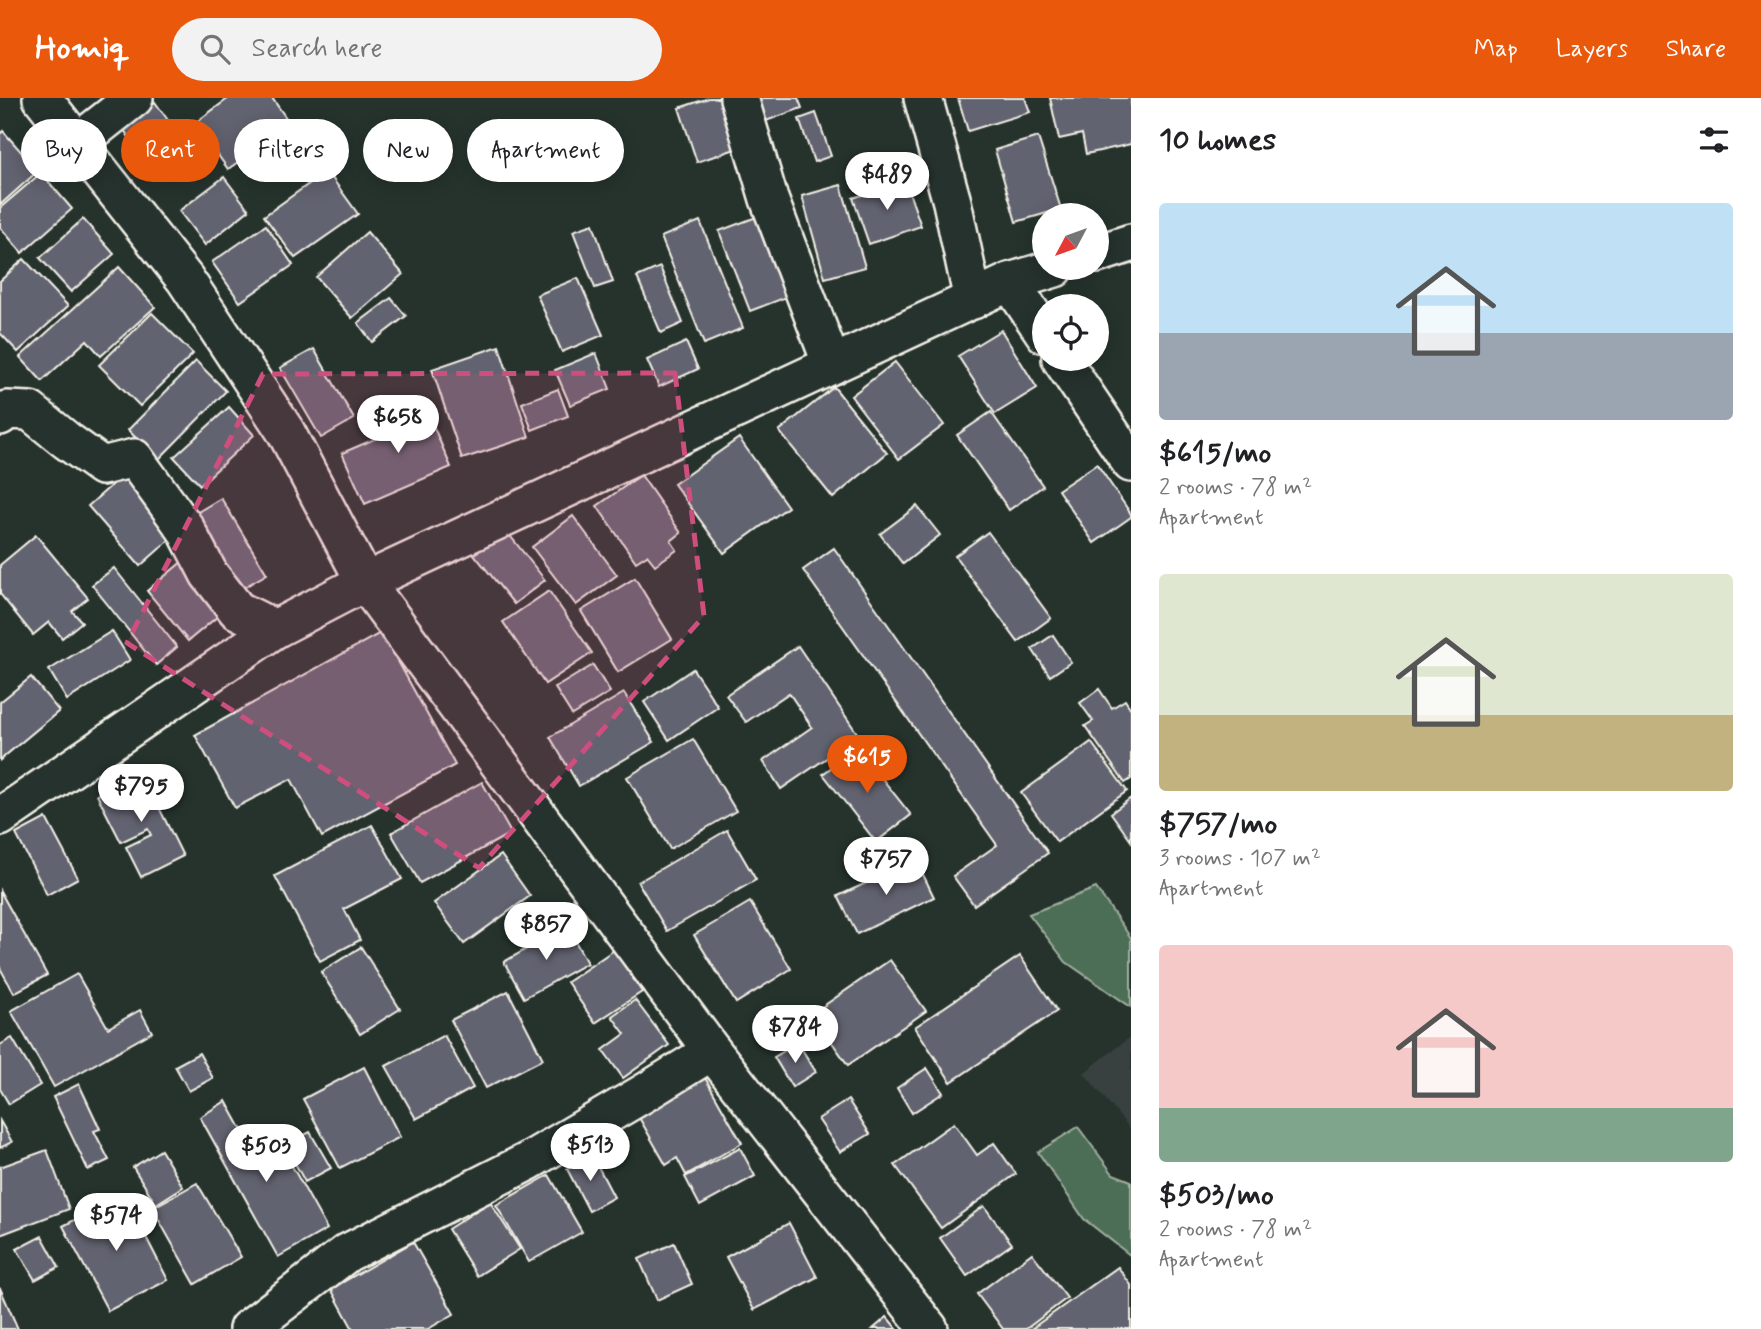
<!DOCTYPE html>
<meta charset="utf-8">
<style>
body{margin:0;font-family:Mynerve,sans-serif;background:#f2f2f2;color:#202124;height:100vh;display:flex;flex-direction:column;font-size:26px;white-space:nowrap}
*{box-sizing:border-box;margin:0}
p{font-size:23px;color:#757577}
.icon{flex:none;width:38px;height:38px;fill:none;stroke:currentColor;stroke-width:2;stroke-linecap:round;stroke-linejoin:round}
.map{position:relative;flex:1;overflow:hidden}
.sheet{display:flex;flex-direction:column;background:#fff;width:630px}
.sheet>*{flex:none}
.hud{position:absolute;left:21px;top:21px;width:665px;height:63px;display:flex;gap:14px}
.needle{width:46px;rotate:229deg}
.fabs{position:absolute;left:1032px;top:105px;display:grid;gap:14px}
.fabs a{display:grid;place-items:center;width:77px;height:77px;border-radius:50%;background:#fff;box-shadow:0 4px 18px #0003;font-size:35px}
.price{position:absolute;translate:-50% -60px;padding:0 16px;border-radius:24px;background:#fff;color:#222;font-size:23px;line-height:46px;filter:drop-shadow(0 2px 4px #0008)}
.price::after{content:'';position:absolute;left:50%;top:42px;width:21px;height:16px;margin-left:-10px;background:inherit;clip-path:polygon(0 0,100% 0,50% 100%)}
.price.active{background:#ea580c;color:#fff}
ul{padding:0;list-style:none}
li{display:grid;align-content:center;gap:14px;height:371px;padding:0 28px}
li span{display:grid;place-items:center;height:217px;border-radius:7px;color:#555}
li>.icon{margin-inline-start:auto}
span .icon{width:126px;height:126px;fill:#fffc;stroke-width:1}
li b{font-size:30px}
h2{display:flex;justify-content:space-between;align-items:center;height:84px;padding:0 28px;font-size:30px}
.chip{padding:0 24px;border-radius:32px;background:#fff;box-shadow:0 4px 18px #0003;font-size:24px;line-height:63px}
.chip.active{background:#ea580c;color:#fff}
header{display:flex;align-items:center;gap:42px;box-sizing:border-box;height:98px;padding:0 35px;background:#ea580c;color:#fff}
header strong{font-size:33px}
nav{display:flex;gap:38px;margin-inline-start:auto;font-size:24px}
.search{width:490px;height:63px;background:#f2f2f2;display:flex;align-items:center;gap:18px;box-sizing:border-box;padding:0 24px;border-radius:38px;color:#757577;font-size:26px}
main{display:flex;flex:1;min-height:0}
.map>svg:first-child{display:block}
.built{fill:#384141}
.green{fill:#4e6e57;stroke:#a1b0a0;stroke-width:2}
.building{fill:#626370;stroke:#f4f1e8;stroke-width:2}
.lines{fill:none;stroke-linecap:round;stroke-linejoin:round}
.street-casing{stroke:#f4f1e8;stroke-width:42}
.street{stroke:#26332d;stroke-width:37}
.marked{fill:#ce4e7e;fill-opacity:0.2;stroke:#ce4e7e;stroke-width:5;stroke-dasharray:14 9;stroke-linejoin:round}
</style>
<header>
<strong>Homiq</strong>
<div class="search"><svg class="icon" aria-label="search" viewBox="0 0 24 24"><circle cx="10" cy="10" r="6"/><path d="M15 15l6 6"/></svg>Search here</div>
<nav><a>Map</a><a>Layers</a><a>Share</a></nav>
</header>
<main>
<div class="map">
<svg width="1131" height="1231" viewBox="0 0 1131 1231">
<rect width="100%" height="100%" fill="#26332d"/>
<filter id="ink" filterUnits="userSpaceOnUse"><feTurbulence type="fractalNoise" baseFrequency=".0143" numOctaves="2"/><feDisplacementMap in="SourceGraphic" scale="14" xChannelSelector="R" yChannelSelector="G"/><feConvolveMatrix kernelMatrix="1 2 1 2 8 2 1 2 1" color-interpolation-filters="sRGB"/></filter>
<g filter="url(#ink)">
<path class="built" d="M1131 938V1032L1084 975Z"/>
<g class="green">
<path d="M1096 790 1131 840V909L1066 864 1029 816Z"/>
<path d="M1078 1029 1113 1076 1131 1083V1158L1084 1121 1038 1054Z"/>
</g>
<g class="building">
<path d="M229 0H272L291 27 228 71 195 25Z"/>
<path d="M709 0H728L744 48 697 64 679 10Z"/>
<path d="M758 0H798L802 10 766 23Z"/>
<path d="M958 0H1025L1030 14 968 33Z"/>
<path d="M1050 0H1131V46L1086 56 1082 36 1059 41Z"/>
<path d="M155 4 180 39 146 63 121 28Z"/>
<path d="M816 15 831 58 814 64 799 21Z"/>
<path d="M3 33 38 73 0 107V36Z"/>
<path d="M1038 39 1061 111 1016 124 995 52Z"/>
<path d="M327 73 358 116 295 160 264 118Z"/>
<path d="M41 75 72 111 22 155 0 129V110Z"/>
<path d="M224 79 249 112 205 147 179 113Z"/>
<path d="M905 83 921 128 869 146 853 100Z"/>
<path d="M841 87 865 169 825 180 802 98Z"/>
<path d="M767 115 797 195 750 213 719 133Z"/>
<path d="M83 121 114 156 71 194 40 160Z"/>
<path d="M700 123 743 230 704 246 661 139Z"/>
<path d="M593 126 613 184 595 190 573 133Z"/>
<path d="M266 127 293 167 240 204 212 164Z"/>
<path d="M367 134 403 176 352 220 316 179Z"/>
<path d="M24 161 68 208 18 254 0 235V183Z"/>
<path d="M119 169 155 209 101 258 87 242 42 283 20 259Z"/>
<path d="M660 169 683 225 661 235 637 179Z"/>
<path d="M578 180 603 237 562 254 537 197Z"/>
<path d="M391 200 406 218 372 244 358 225Z"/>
<path d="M152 215 193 256 140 308 99 267Z"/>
<path d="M1001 232 1037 290 995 316 958 258Z"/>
<path d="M686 244 698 271 659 289 647 262Z"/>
<path d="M499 248 529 339 462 361 432 271Z"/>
<path d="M314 251 354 321 321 340 280 270Z"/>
<path d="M596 255 610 291 570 307 555 272Z"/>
<path d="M196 263 226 293 158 362 128 332Z"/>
<path d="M895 264 944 327 899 361 851 298Z"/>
<path d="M834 289 887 355 833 400 779 333Z"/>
<path d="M558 291 568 318 532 332 522 305Z"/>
<path d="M422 302 451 369 365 406 342 355 396 332 388 316Z"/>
<path d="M229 309 254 337 200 387 174 359Z"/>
<path d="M991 314 1043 388 1009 412 957 337Z"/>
<path d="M739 340 788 409 724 455 674 386Z"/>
<path d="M1097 366 1131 416V419L1094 445 1058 392Z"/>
<path d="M130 371 182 431 140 468 88 408Z"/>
<path d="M641 377 681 435 671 443 677 452 655 467 647 457 636 464 597 408Z"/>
<path d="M221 400 267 476 229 498 183 423Z"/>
<path d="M917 408 940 437 903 466 880 436Z"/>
<path d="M573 418 617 477 576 507 532 449Z"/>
<path d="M504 430 545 482 514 506 473 455Z"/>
<path d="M988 434 1051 520 1018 544 955 458Z"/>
<path d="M36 437 88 500 72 513 82 524 62 540 49 524 33 537 0 496V467Z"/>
<path d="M834 450 1048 755 974 807 953 778 997 747 803 472Z"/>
<path d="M189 458 230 508 188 543 147 493Z"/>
<path d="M114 470 177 549 156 567 92 487Z"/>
<path d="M635 480 672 541 618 574 581 513Z"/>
<path d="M549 493 592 555 545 586 503 524Z"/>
<path d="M112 533 130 562 67 602 49 572Z"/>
<path d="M382 534 455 667 322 739 291 681 235 710 195 637Z"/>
<path d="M1053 537 1071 564 1050 578 1032 551Z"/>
<path d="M798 548 859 638 781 691 763 663 812 629 789 595 746 624 726 597Z"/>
<path d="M593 567 610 594 572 617 555 590Z"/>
<path d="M693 571 718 609 669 642 644 604Z"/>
<path d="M31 579 59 613 0 662V604Z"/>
<path d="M1099 591 1112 610 1125 602 1131 611V681L1125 685 1085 628 1093 623 1080 605Z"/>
<path d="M624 595 654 644 579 688 550 639Z"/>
<path d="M693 641 736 713 670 751 627 679Z"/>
<path d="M1091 644 1127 693 1057 744 1021 695Z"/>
<path d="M857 649 911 717 876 744 823 676Z"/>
<path d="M142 675 183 758 141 779 126 749 151 737 148 731 121 744 97 697Z"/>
<path d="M482 684 511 735 420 785 391 735Z"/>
<path d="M1131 700V743L1111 715Z"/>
<path d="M46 720 78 780 47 797 16 736Z"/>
<path d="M372 727 402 781 344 811 360 842 320 863 275 778Z"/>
<path d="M727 732 756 782 667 833 638 784Z"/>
<path d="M501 757 530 798 464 846 434 805Z"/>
<path d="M916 762 934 799 857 836 838 798Z"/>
<path d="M0 793 47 877 14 895 0 870Z"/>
<path d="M750 804 791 871 736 905 694 837Z"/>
<path d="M567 828 587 865 524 900 504 864Z"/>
<path d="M361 849 400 911 360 936 321 874Z"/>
<path d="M614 852 642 894 595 925 567 884Z"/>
<path d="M1020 858 1057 913 951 984 915 929Z"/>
<path d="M890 862 926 913 848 967 812 916Z"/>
<path d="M77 876 108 930 140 912 152 934 54 989 11 913Z"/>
<path d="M508 893 543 961 486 990 451 922Z"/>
<path d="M635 902 669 947 623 980 603 952 625 936 612 918Z"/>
<path d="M444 937 473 990 416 1021 386 968Z"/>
<path d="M12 940 40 987 9 1006 0 991V947Z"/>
<path d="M798 945 816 974 792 989 774 959Z"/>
<path d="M199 955 213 980 189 993 175 968Z"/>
<path d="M364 969 400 1039 340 1070 303 1001Z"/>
<path d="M927 970 943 995 912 1015 897 990Z"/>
<path d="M700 971 742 1045 686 1077 677 1060 666 1067 633 1009Z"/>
<path d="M79 986 100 1031 94 1033 109 1062 88 1072 53 999Z"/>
<path d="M848 1002 870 1036 840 1054 818 1021Z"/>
<path d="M226 1003 259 1063 282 1050 327 1131 278 1159 200 1019Z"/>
<path d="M0 1023 12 1044 0 1050Z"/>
<path d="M954 1025 977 1057 994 1045 1016 1076 941 1130 895 1067Z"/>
<path d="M310 1034 331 1070 305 1084 285 1047Z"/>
<path d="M740 1050 755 1078 700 1108 685 1079Z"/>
<path d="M47 1052 69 1111 0 1137V1069Z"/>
<path d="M161 1052 183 1089 156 1106 133 1069Z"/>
<path d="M592 1057 614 1099 589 1113 567 1071Z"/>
<path d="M549 1077 582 1134 529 1164 496 1107Z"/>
<path d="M197 1085 241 1159 195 1186 152 1110Z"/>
<path d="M124 1096 168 1182 108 1213 63 1128Z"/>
<path d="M490 1104 520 1151 477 1178 448 1131Z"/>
<path d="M984 1108 1012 1146 967 1178 940 1140Z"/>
<path d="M789 1125 817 1179 754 1212 726 1159Z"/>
<path d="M42 1138 59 1169 35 1182 17 1151Z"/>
<path d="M413 1144 454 1216 428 1231H353L331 1191Z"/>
<path d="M674 1145 692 1186 657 1202 639 1161Z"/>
<path d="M1032 1155 1067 1200 1026 1231H1003L977 1196Z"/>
<path d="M1118 1169 1131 1187V1231H1031Z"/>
<path d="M0 1190 18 1231H0Z"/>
<path d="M887 1219 897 1231H873Z"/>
</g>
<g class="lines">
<g class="street-casing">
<g id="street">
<path d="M42 0 185 181 286 334 365 484 712 953 929 1231"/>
<path d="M739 0 769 101 832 267"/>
<path d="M923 0 952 104 973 202"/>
<path d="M77 45 134 0"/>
<path d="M1097 156 1131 145"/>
<path d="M1010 184 1045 236"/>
<path d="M1061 261 1131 365"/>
<path d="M0 318 7 312 30 313 66 342 102 368 134 360 185 430 209 476 237 512 275 531"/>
<path d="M0 719 275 531 365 484 1010 184 1055 170"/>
<path d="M248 1231 347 1155 527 1064 646 994 712 953"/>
</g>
</g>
<use href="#street" class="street"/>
</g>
</g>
<path class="marked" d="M675 275 704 518 479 770 127 545 263 276Z"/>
</svg>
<div class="fabs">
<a><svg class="needle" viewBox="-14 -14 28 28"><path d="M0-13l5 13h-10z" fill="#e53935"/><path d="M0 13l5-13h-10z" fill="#757577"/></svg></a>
<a><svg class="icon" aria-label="locate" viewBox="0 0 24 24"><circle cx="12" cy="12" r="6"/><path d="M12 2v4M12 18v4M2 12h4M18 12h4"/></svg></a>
</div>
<b class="price" style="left:887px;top:114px">$489</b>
<b class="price" style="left:398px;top:357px">$658</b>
<b class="price active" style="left:867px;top:697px">$615</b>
<b class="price" style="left:141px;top:726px">$795</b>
<b class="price" style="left:886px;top:799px">$757</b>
<b class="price" style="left:546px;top:864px">$857</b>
<b class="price" style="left:795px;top:967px">$784</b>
<b class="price" style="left:590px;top:1085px">$513</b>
<b class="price" style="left:266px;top:1086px">$503</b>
<b class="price" style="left:116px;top:1155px">$574</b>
<div class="hud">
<a class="chip">Buy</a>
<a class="chip active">Rent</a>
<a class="chip">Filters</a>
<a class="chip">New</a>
<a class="chip">Apartment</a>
</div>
</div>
<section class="sheet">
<h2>10 homes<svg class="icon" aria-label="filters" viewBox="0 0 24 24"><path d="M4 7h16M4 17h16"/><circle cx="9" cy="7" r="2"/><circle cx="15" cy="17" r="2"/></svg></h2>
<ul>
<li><span style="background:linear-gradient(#bfe0f5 60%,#9aa5b1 0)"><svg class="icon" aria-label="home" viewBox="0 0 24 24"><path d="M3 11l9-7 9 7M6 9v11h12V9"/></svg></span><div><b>$615/mo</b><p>2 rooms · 78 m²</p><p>Apartment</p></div></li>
<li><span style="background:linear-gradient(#dfe7d0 65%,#c2b280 0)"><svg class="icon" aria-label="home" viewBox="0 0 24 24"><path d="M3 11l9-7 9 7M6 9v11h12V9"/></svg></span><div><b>$757/mo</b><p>3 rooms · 107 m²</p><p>Apartment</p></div></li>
<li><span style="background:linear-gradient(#f6c9c9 75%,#7fa58c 0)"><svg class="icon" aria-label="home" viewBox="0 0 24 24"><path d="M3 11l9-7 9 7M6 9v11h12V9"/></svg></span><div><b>$503/mo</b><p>2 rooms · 78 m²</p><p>Apartment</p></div></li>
</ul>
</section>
</main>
